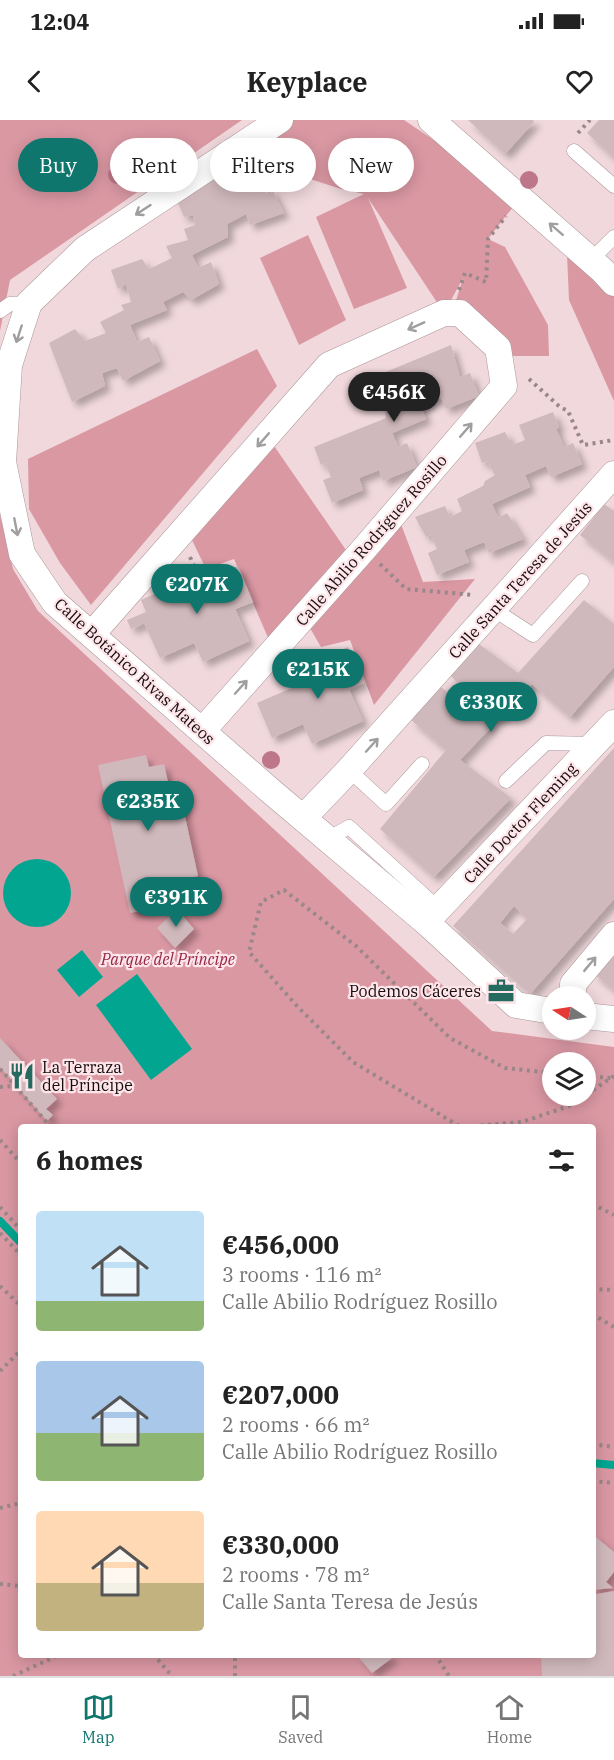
<!DOCTYPE html>
<meta charset="utf-8">
<style>
body{margin:0;font-family:"IBM Plex Serif",serif;background:#f6f6f6;color:#222;height:100vh;display:flex;flex-direction:column;font-size:22px;white-space:nowrap}
*{box-sizing:border-box;margin:0}
p{font-size:20px;color:#767676}
.icon{flex:none;width:33px;height:33px;fill:none;stroke:currentColor;stroke-width:2;stroke-linecap:round;stroke-linejoin:round}
.map{position:relative;flex:1;overflow:hidden}
.side{position:absolute;left:18px;top:1004px;width:578px;height:534px;display:flex;flex-direction:column;background:#fff;border-radius:6px;box-shadow:0 3px 15px #0003}
.side>*{flex:none}
.top-card{position:absolute;left:18px;top:18px;width:579px;height:54px;display:flex;gap:12px}
.needle{width:39px;rotate:282deg}
.buttons{position:absolute;left:542px;top:866px;display:grid;gap:12px}
.buttons a{display:grid;place-items:center;width:54px;height:54px;border-radius:50%;background:#fff;box-shadow:0 3px 15px #0003;font-size:30px}
.price{position:absolute;translate:-50% -51px;padding:0 14px;border-radius:21px;background:#0f766e;color:#fff;font-size:20px;line-height:39px;filter:drop-shadow(0 2px 3px #0008)}
.price::after{content:'';position:absolute;left:50%;top:36px;width:18px;height:14px;margin-left:-9px;background:inherit;clip-path:polygon(0 0,100% 0,50% 100%)}
.price.current{background:#222;color:#fff}
ul{padding:0;list-style:none}
li{display:flex;align-items:center;gap:18px;height:150px;padding:0 18px}
li span{display:grid;place-items:center;flex:none;width:168px;height:120px;border-radius:6px;color:#555}
li>.icon{margin-inline-start:auto}
span .icon{width:72px;height:72px;fill:#fffc;stroke-width:1}
li b{font-size:26px}
h2{display:flex;justify-content:space-between;align-items:center;height:72px;padding:0 18px;font-size:26px}
.pill{padding:0 21px;border-radius:27px;background:#fff;box-shadow:0 3px 15px #0003;font-size:21px;line-height:54px}
.pill.current{background:#0f766e;color:#fff}
.status{display:flex;justify-content:space-between;align-items:center;height:42px;padding:0 30px;background:#fff;direction:ltr}
.status svg{height:16px;fill:currentColor}
header{display:flex;justify-content:space-between;align-items:center;height:78px;padding:0 18px;background:#fff;font-size:27px;font-weight:800}
.tab-bar{display:flex;justify-content:space-around;align-items:center;height:84px;border-top:2px solid #e0e0e0;background:#fff;font-size:16px;color:#767676}
.tab-bar a{display:grid;justify-items:center;gap:3px}
.tab-bar .current{color:#0f766e}
.map>svg:first-child{display:block}
.green{fill:#da98a3;fill-rule:evenodd}
.water{fill:#02a690}
.lines{fill:none;stroke-linecap:round;stroke-linejoin:round}
.stream{stroke:#02a690;stroke-width:8}
.building{fill:#d0b9bc;fill-rule:evenodd;filter:url(#shadow)}
.service-casing{stroke:#ac9699;stroke-width:15}
.minor-casing{stroke:#ac9699;stroke-width:27}
.path{stroke:#99878a;stroke-width:4;stroke-dasharray:3 4.5;stroke-linecap:butt}
.service{stroke:#fff;stroke-width:14}
.minor{stroke:#fff;stroke-width:26}
.tree{fill:#be768a}
.oneway{stroke:#a19e9f}
.labels{text-anchor:middle;dominant-baseline:central;stroke-width:4.5;stroke-linejoin:round;paint-order:stroke}
.street-label{font-size:16px;fill:#140c0e;stroke:#fee5e9}
.park-label{font-size:16px;font-style:italic;fill:#962647;stroke:#fee5e9}
.poi-label{font-size:16px;fill:#140c0e;stroke:#fee5e9;text-anchor:end}
</style>
<div class="status"><b>12:04</b><svg viewBox="0 0 49 12"><path d="M0 12V9h3v3zM5 12V6h3v6zM10 12V3h3v9zM15 12V0h3v12zM26 1h20v11H26zM47 4h2v5h-2z"/></svg></div>
<header><svg class="icon" aria-label="back" viewBox="0 0 24 24"><path d="M15 5l-7 7 7 7"/></svg>Keyplace<svg class="icon" aria-label="heart" viewBox="0 0 24 24"><path d="M12 20l-8-8c-3-5 5-10 8-4 3-6 11-1 8 4z"/></svg></header>
<div class="map">
<svg width="614" height="1556" viewBox="0 0 614 1556">
<defs>
<filter id="shadow"><feDropShadow dx="5.5" dy="5.5" stdDeviation="3" flood-color="#0004"/></filter>
</defs>
<rect width="100%" height="100%" fill="#f0d8dc"/>
<g class="green">
<path d="M0 0H242L10 160 0 211Z"/>
<path d="M280 0H404L520 78 488 119 505 127 548 205 549 236H500L452 193 463 158 444 193 368 78 407 168 354 189 316 97 364 74 341 69 276 48 261 12Z"/>
<path d="M308 115 346 200 299 225 260 138Z"/>
<path d="M567 134 614 173V281L569 180Z"/>
<path d="M257 229 277 266 91 485 60 443 29 389 28 339Z"/>
<path d="M272 323 346 430 269 520 234 439 206 449 190 416Z"/>
<path d="M0 395 13 449 38 491 492 911 614 927V1556H0ZM552 942H585V975H552ZM21 1006H592V1534H21Z"/>
<path d="M399 399 423 462 475 459 374 585 350 520 321 527 310 508Z"/>
</g>
<g class="water">
<circle cx="37" cy="773" r="34"/>
<path d="M82 830 103 857 79 877 57 850Z"/>
<path d="M137 854 192 929 151 960 96 885Z"/>
</g>
<g class="lines">
<g class="stream">
<path d="M0 1101 21 1123"/>
<path d="M592 1343 614 1345"/>
</g>
</g>
<g class="building">
<path d="M468 0H533L534 2 505 34Z"/>
<path d="M599 0H614V38L587 13Z"/>
<path d="M255 38 263 55 257 63 264 75 272 69 284 93 250 105 246 94 227 104 228 117 192 135 198 148 211 142 219 164 191 180 183 172 163 182 167 190 130 205 137 222 149 217 160 241 123 261 117 248 102 253 105 266 72 282 49 223 75 209 85 221 106 213 100 202 124 190 121 185 131 182 126 164 118 169 111 150 142 139 149 149 172 138 166 126 188 120 184 109 195 105 193 95 184 97 173 71Z"/>
<path d="M451 225 460 257 470 253 479 276 446 289 441 278 421 287 426 299 392 313 398 327 407 323 417 347 383 361 379 350 359 358 363 370 332 383 323 360 331 357 325 343 321 345 314 327 386 298 385 289 394 285 388 272 383 273 376 256Z"/>
<path d="M553 292 559 307 556 309 564 327 573 323 582 344 551 357 546 346 525 355 530 367 492 384 498 398 507 393 523 419 489 433 484 422 464 430 469 442 437 455 428 433 437 429 431 415 426 417 415 397 445 386 450 397 462 391 457 379 483 366 485 361 495 355 487 341 482 343 475 323 505 312 512 325 525 320 519 305Z"/>
<path d="M604 384 614 391V442L580 415Z"/>
<path d="M238 446 253 482 235 489 249 521 203 542 194 523 160 538 144 503 131 509 127 500 146 492 141 480 198 455 201 462Z"/>
<path d="M584 480 614 504V547L570 597 532 564 460 640 511 678 434 757 380 709 446 630 411 600 441 567 450 574 459 564 450 555 479 524 518 553Z"/>
<path d="M348 527 364 563 349 570 363 601 312 624 303 604 272 618 257 583 317 557 311 543Z"/>
<path d="M614 628V779L530 874 453 806ZM514 786 527 799 513 814 500 803Z"/>
<path d="M146 635 149 647 164 644 168 662 177 660 198 756 179 760 184 781 130 793 98 645Z"/>
<path d="M177 789 194 809 175 828 157 808Z"/>
<path d="M614 829V870L593 853Z"/>
<path d="M0 918 57 979 46 989 53 995 47 1001 0 947Z"/>
<path d="M592 1414 614 1432V1452L606 1462 613 1468 592 1470Z"/>
<path d="M614 1471V1556H542L541 1534H592V1475Z"/>
<path d="M356 1534H391L392 1538 372 1553Z"/>
</g>
<g class="lines">
<g class="service-casing">
<g id="service">
<path d="M574 31 614 66"/>
<path d="M591 140 614 117"/>
<path d="M0 191 10 184 29 183"/>
<path d="M493 489 533 515 582 461"/>
<path d="M349 650 386 684 422 644"/>
<path d="M506 661 546 623 594 624"/>
<path d="M327 719 349 707 439 789"/>
</g>
</g>
<g class="minor-casing">
<g id="minor">
<path d="M280 0 85 129 29 183 9 245 3 342 22 434 55 483 273 673 426 802 516 885 552 891"/>
<path d="M431 0 602 150 614 163"/>
<path d="M92 514 329 245 444 193H460L498 228 504 266 364 429 202 611"/>
<path d="M303 698 349 650 614 354"/>
<path d="M426 802 614 603"/>
<path d="M573 876V864L614 815"/>
<path d="M585 896 614 899"/>
</g>
</g>
<g class="path">
<path d="M578 13 590 0"/>
<path d="M459 170 465 153 486 162 488 119 506 96"/>
<path d="M529 259 560 287 568 291 583 325 614 320"/>
<path d="M190 437 195 448"/>
<path d="M380 444 406 469 474 475"/>
<path d="M0 949 15 965"/>
<path d="M585 956 611 958"/>
<path d="M0 967 15 966 50 1006"/>
<path d="M459 1006 353 942 297 886 249 832 261 782 284 770 356 826 450 918 505 948 552 953"/>
<path d="M473 1006 522 1002 569 986 614 956"/>
<path d="M0 1020 21 1043"/>
<path d="M592 1084 614 1095"/>
<path d="M0 1087 21 1110"/>
<path d="M0 1113 21 1135"/>
<path d="M0 1166 21 1186"/>
<path d="M592 1169 614 1170"/>
<path d="M592 1194 614 1207"/>
<path d="M0 1251 21 1230"/>
<path d="M592 1324 614 1327"/>
<path d="M592 1361 614 1363"/>
<path d="M0 1388 21 1383"/>
<path d="M0 1464 21 1466"/>
<path d="M153 1534 172 1556"/>
<path d="M435 1534 449 1556"/>
<path d="M13 1556 61 1534"/>
<path d="M235 1556V1534"/>
</g>
<use href="#service" class="service"/>
<use href="#minor" class="minor"/>
</g>
<g class="tree">
<circle cx="117" cy="55" r="9"/>
<circle cx="529" cy="60" r="9"/>
<circle cx="271" cy="640" r="9"/>
</g>
<defs><path id="oneway-shaft" d="M-6 0H5M1.5-3L5.5 0L1.5 3" fill="none" stroke-width="1.6" stroke-linecap="round" stroke-linejoin="round" transform="scale(1.5)"/></defs>
<g class="oneway">
<use href="#oneway-shaft" transform="translate(143 90) rotate(147)"/>
<use href="#oneway-shaft" transform="translate(556 109) rotate(-139)"/>
<use href="#oneway-shaft" transform="translate(416 206) rotate(156)"/>
<use href="#oneway-shaft" transform="translate(19 214) rotate(108)"/>
<use href="#oneway-shaft" transform="translate(466 310) rotate(-49)"/>
<use href="#oneway-shaft" transform="translate(263 320) rotate(131)"/>
<use href="#oneway-shaft" transform="translate(16 407) rotate(79)"/>
<use href="#oneway-shaft" transform="translate(241 567) rotate(-48)"/>
<use href="#oneway-shaft" transform="translate(372 625) rotate(-48)"/>
<use href="#oneway-shaft" transform="translate(590 844) rotate(-50)"/>
</g>
<defs>
<g id="office-bare" transform="scale(2.07)"><path d="M-6-3h4V-5.5h4V-3h4V5H-6ZM-1-4.5V-3h2v-1.5ZM-6 0V1H6V0Z" fill="#256a5e" stroke="#fee5e9" stroke-width="2.5" paint-order="stroke"/></g>
<g id="restaurant-bare" transform="scale(2.07)"><path d="M-5-6h1v4h1v-4h1v4h1v-4h1v5L-1.5 .5V6h-2V.5L-5-1ZM5-6V6H3V1.5H1.5Q1.5-4 5-6Z" fill="#256a5e" stroke="#fee5e9" stroke-width="2.5" paint-order="stroke"/></g>
</defs>
<g fill-rule="evenodd">
<use href="#office-bare" x="501" y="871"/>
<use href="#restaurant-bare" x="22" y="956"/>
</g>
<g class="labels">
<g class="street-label">
<text transform="translate(371 420) rotate(-49)">Calle Abilio Rodríguez Rosillo</text>
<text transform="translate(520 460) rotate(-48)">Calle Santa Teresa de Jesús</text>
<text transform="translate(135 551) rotate(42)">Calle Botánico Rivas Mateos</text>
<text transform="translate(520 703) rotate(-47)">Calle Doctor Fleming</text>
</g>
<g class="park-label">
<text x="168" y="839">Parque del Príncipe</text>
</g>
<g class="poi-label">
<text x="481" y="871">Podemos Cáceres</text>
<text x="42" y="947" text-anchor="start">La Terraza<tspan x="42" dy="18">del Príncipe</tspan></text>
</g>
</g>
</svg>
<div class="buttons">
<a><svg class="needle" viewBox="-14 -14 28 28"><path d="M0-13l5 13h-10z" fill="#e53935"/><path d="M0 13l5-13h-10z" fill="#767676"/></svg></a>
<a><svg class="icon" aria-label="layers" viewBox="0 0 24 24"><path d="M12 4l9 5-9 5-9-5zM3 14l9 5 9-5"/></svg></a>
</div>
<b class="price current" style="left:394px;top:303px">€456K</b>
<b class="price" style="left:197px;top:495px">€207K</b>
<b class="price" style="left:318px;top:580px">€215K</b>
<b class="price" style="left:491px;top:613px">€330K</b>
<b class="price" style="left:148px;top:712px">€235K</b>
<b class="price" style="left:176px;top:808px">€391K</b>
<div class="top-card">
<a class="pill current">Buy</a>
<a class="pill">Rent</a>
<a class="pill">Filters</a>
<a class="pill">New</a>
</div>
<section class="side">
<h2>6 homes<svg class="icon" aria-label="filters" viewBox="0 0 24 24"><path d="M4 7h16M4 17h16"/><circle cx="9" cy="7" r="2"/><circle cx="15" cy="17" r="2"/></svg></h2>
<ul>
<li><span style="background:linear-gradient(#bfe0f5 75%,#8fb573 0)"><svg class="icon" aria-label="home" viewBox="0 0 24 24"><path d="M3 11l9-7 9 7M6 9v11h12V9"/></svg></span><div><b>€456,000</b><p>3 rooms · 116 m²</p><p>Calle Abilio Rodríguez Rosillo</p></div></li>
<li><span style="background:linear-gradient(#a9c7e8 60%,#8fb573 0)"><svg class="icon" aria-label="home" viewBox="0 0 24 24"><path d="M3 11l9-7 9 7M6 9v11h12V9"/></svg></span><div><b>€207,000</b><p>2 rooms · 66 m²</p><p>Calle Abilio Rodríguez Rosillo</p></div></li>
<li><span style="background:linear-gradient(#ffd9b3 60%,#c2b280 0)"><svg class="icon" aria-label="home" viewBox="0 0 24 24"><path d="M3 11l9-7 9 7M6 9v11h12V9"/></svg></span><div><b>€330,000</b><p>2 rooms · 78 m²</p><p>Calle Santa Teresa de Jesús</p></div></li>
</ul>
</section>
</div>
<nav class="tab-bar">
<a class="current"><svg class="icon" aria-label="map" viewBox="0 0 24 24"><path d="M3 6l6-2 6 2 6-2v14l-6 2-6-2-6 2zM9 4v14M15 6v14"/></svg>Map</a>
<a><svg class="icon" aria-label="saved" viewBox="0 0 24 24"><path d="M7 4h10v16l-5-4-5 4z"/></svg>Saved</a>
<a><svg class="icon" aria-label="home" viewBox="0 0 24 24"><path d="M3 11l9-7 9 7M6 9v11h12V9"/></svg>Home</a>
</nav>
